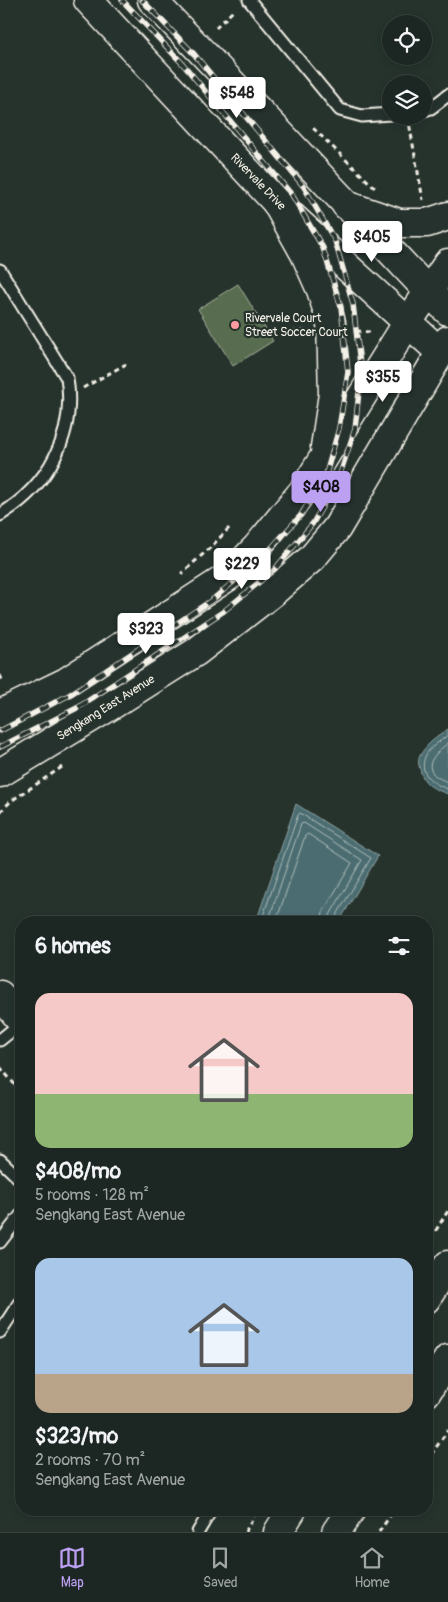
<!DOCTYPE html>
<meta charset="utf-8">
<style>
body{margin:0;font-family:Pangolin,sans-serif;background:#252e2a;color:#f1f3f6;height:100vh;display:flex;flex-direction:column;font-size:19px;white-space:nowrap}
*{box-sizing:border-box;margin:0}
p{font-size:16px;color:#a0a5a5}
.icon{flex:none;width:28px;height:28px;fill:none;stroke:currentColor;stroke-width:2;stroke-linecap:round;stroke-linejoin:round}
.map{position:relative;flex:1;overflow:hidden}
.panel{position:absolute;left:15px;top:916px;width:418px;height:600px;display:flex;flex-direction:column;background:#1c2622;border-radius:20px;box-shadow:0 2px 8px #0003,0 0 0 1px #3a4340}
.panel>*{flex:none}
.fabs{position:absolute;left:382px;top:15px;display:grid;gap:10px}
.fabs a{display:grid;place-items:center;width:50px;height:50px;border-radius:50%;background:#1c2622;box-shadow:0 2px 8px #0003,0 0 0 1px #3a4340;font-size:25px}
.price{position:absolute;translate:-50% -42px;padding:0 11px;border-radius:5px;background:#fff;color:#222;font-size:16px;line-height:32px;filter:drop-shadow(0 1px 2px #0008)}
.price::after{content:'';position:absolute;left:50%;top:30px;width:15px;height:11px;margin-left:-8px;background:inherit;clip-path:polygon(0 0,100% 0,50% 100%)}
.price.selected{background:#bca0f2;color:#111}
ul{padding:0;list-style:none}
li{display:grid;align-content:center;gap:10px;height:265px;padding:0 20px}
li span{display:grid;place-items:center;height:155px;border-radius:15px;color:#555}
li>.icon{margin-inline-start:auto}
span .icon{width:90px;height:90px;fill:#fffc;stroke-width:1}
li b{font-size:21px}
h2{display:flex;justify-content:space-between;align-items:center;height:60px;padding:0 20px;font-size:21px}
.dock{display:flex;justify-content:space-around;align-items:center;height:70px;border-top:1px solid #3a4340;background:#1c2622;font-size:14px;color:#a0a5a5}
.dock a{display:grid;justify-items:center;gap:2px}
.dock .selected{color:#bca0f2}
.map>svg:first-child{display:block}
.green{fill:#596d50;stroke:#a6af9c}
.water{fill:#4b6d72;stroke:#8fa2a1}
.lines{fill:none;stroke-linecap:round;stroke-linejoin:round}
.shore{stroke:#b0bcb9;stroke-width:1}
.service-casing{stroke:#f4f1e8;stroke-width:15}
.tertiary-casing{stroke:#f4f1e8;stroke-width:31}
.secondary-casing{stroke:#f4f1e8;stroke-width:31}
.primary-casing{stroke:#f4f1e8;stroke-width:31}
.path{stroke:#f4f1e8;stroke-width:3;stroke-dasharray:5 4;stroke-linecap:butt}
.service{stroke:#26332d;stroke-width:11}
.tertiary{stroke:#26332d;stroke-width:28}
.secondary{stroke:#26332d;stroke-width:28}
.primary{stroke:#26332d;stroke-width:28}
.rail-casing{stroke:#f4f1e8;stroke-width:5.5}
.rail{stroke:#26332d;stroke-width:4;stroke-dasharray:11;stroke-linecap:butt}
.poi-dot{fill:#ff9aa2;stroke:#26332d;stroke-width:2}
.labels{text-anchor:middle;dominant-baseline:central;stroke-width:4.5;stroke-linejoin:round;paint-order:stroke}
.street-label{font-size:12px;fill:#f4f1e8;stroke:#26332d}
.poi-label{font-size:12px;fill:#f4f1e8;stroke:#26332d;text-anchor:start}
</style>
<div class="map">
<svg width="448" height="1532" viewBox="0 0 448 1532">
<rect width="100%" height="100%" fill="#26332d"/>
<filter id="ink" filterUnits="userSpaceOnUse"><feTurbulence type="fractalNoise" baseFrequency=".02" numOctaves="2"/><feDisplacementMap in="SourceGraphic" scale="10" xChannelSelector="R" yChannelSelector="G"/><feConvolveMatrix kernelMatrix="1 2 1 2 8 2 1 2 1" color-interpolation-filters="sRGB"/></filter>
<g filter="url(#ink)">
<path class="green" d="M238 284 273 341 233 366 198 309Z"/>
<g class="water">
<path d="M448 729V794C434 789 423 785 420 769 418 764 418 758 421 754 427 743 439 736 448 729Z"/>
<path d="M296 804 378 856 339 922H256Z"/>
</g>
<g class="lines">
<g class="shore">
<path d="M448 735C441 741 428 748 425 757 418 775 435 785 448 789"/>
<path d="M448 743C430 757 419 772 448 782"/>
<path d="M261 922 298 815 300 813 371 858 335 918V922"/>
<path d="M268 922 301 824 304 823 362 860 330 915 328 922"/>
<path d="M276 922 305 836 308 834 352 863 323 912 321 922"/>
</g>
<g class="service-casing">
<g id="service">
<path d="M249 0 340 110 362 116 391 114"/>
<path d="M424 110 431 108 448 95"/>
<path d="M0 270 67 378C76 435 48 486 0 515"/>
<path d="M0 1040 21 1023"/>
<path d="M0 1160 21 1180"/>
<path d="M0 1242 21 1215"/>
<path d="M0 1332 21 1300"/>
<path d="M198 1532 211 1510"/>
</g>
</g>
<g class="tertiary-casing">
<g id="tertiary">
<path d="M88 0 276 202 440 352"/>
<path d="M152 0 272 125 429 292 448 311"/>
<path d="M0 995 21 1020"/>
</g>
</g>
<g class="secondary-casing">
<g id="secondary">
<path d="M276 202 305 254 321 290 331 322 333 394 325 447"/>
<path d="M346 205 399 223H427L448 216"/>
<path d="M0 714 66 682 229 576 257 547 303 491 408 322 448 263"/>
<path d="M0 773 112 705 196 652 272 593 312 558 337 528 448 340"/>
</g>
</g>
<g class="primary-casing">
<g id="primary">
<path d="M426 1299 448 1265"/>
<path d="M426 1393 448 1359"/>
<path d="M278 1532 292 1510"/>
<path d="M336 1532 351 1510"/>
</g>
</g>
<g class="path">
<path d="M216 28 235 9"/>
<path d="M408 117 423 200"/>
<path d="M313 128 375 188"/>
<path d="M356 331 370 332 371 330"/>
<path d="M283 332 307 331"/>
<path d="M83 388 126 364"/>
<path d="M184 575 182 573 211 547 230 527"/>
<path d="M0 675 2 680 0 681"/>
<path d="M0 812 11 801 62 767"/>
<path d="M0 1067 21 1092"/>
<path d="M426 1246 448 1211"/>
<path d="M426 1462 448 1430"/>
<path d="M245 1532 258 1510"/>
<path d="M379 1532 394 1510"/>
</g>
<use href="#service" class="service"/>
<use href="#tertiary" class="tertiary"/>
<use href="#secondary" class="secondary"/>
<use href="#primary" class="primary"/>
<g class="rail-casing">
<g id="rail">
<path d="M0 731 69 695 212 600 265 555 301 515 326 474 339 428 348 372 341 307 323 248 292 195 182 63 122 0"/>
<path d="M0 747 77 708 224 611 275 569 313 523 339 477 355 429 361 373 353 304 335 241 304 187 194 54 142 0"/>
</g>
</g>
<use href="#rail" class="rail"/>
</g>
</g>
<circle class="poi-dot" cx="235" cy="325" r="5"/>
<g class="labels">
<g class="street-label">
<text transform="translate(258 182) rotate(46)">Rivervale Drive</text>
<text transform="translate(106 708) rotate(-32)">Sengkang East Avenue</text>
</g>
<g class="poi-label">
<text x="245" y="318">Rivervale Court<tspan x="245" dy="14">Street Soccer Court</tspan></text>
</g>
</g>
</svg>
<div class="fabs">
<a><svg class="icon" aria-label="locate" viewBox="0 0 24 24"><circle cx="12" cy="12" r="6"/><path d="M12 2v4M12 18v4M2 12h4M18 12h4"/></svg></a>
<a><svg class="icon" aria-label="layers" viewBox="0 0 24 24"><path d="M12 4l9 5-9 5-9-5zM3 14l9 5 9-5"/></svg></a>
</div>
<b class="price" style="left:237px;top:119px">$548</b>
<b class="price" style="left:372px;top:263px">$405</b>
<b class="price" style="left:383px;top:403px">$355</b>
<b class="price selected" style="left:321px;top:513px">$408</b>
<b class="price" style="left:242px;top:590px">$229</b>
<b class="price" style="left:146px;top:655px">$323</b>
<section class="panel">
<h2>6 homes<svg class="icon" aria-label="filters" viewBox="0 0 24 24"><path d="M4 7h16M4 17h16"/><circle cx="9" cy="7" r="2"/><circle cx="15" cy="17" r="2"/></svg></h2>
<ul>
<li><span style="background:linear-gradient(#f6c9c9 65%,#8fb573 0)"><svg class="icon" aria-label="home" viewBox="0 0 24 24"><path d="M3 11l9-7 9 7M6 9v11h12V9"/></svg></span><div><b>$408/mo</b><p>5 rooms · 128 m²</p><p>Sengkang East Avenue</p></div></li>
<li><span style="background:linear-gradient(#a9c7e8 75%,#b9a48a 0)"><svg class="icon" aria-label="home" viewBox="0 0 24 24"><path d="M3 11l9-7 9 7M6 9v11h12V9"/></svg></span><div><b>$323/mo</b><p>2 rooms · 70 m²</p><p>Sengkang East Avenue</p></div></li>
</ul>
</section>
</div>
<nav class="dock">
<a class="selected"><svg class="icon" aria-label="map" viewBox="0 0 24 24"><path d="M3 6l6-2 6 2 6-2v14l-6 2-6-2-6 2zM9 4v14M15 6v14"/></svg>Map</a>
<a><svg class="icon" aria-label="saved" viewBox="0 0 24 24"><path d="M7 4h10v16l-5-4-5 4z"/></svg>Saved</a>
<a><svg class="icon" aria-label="home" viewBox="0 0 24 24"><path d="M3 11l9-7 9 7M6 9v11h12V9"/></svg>Home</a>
</nav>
